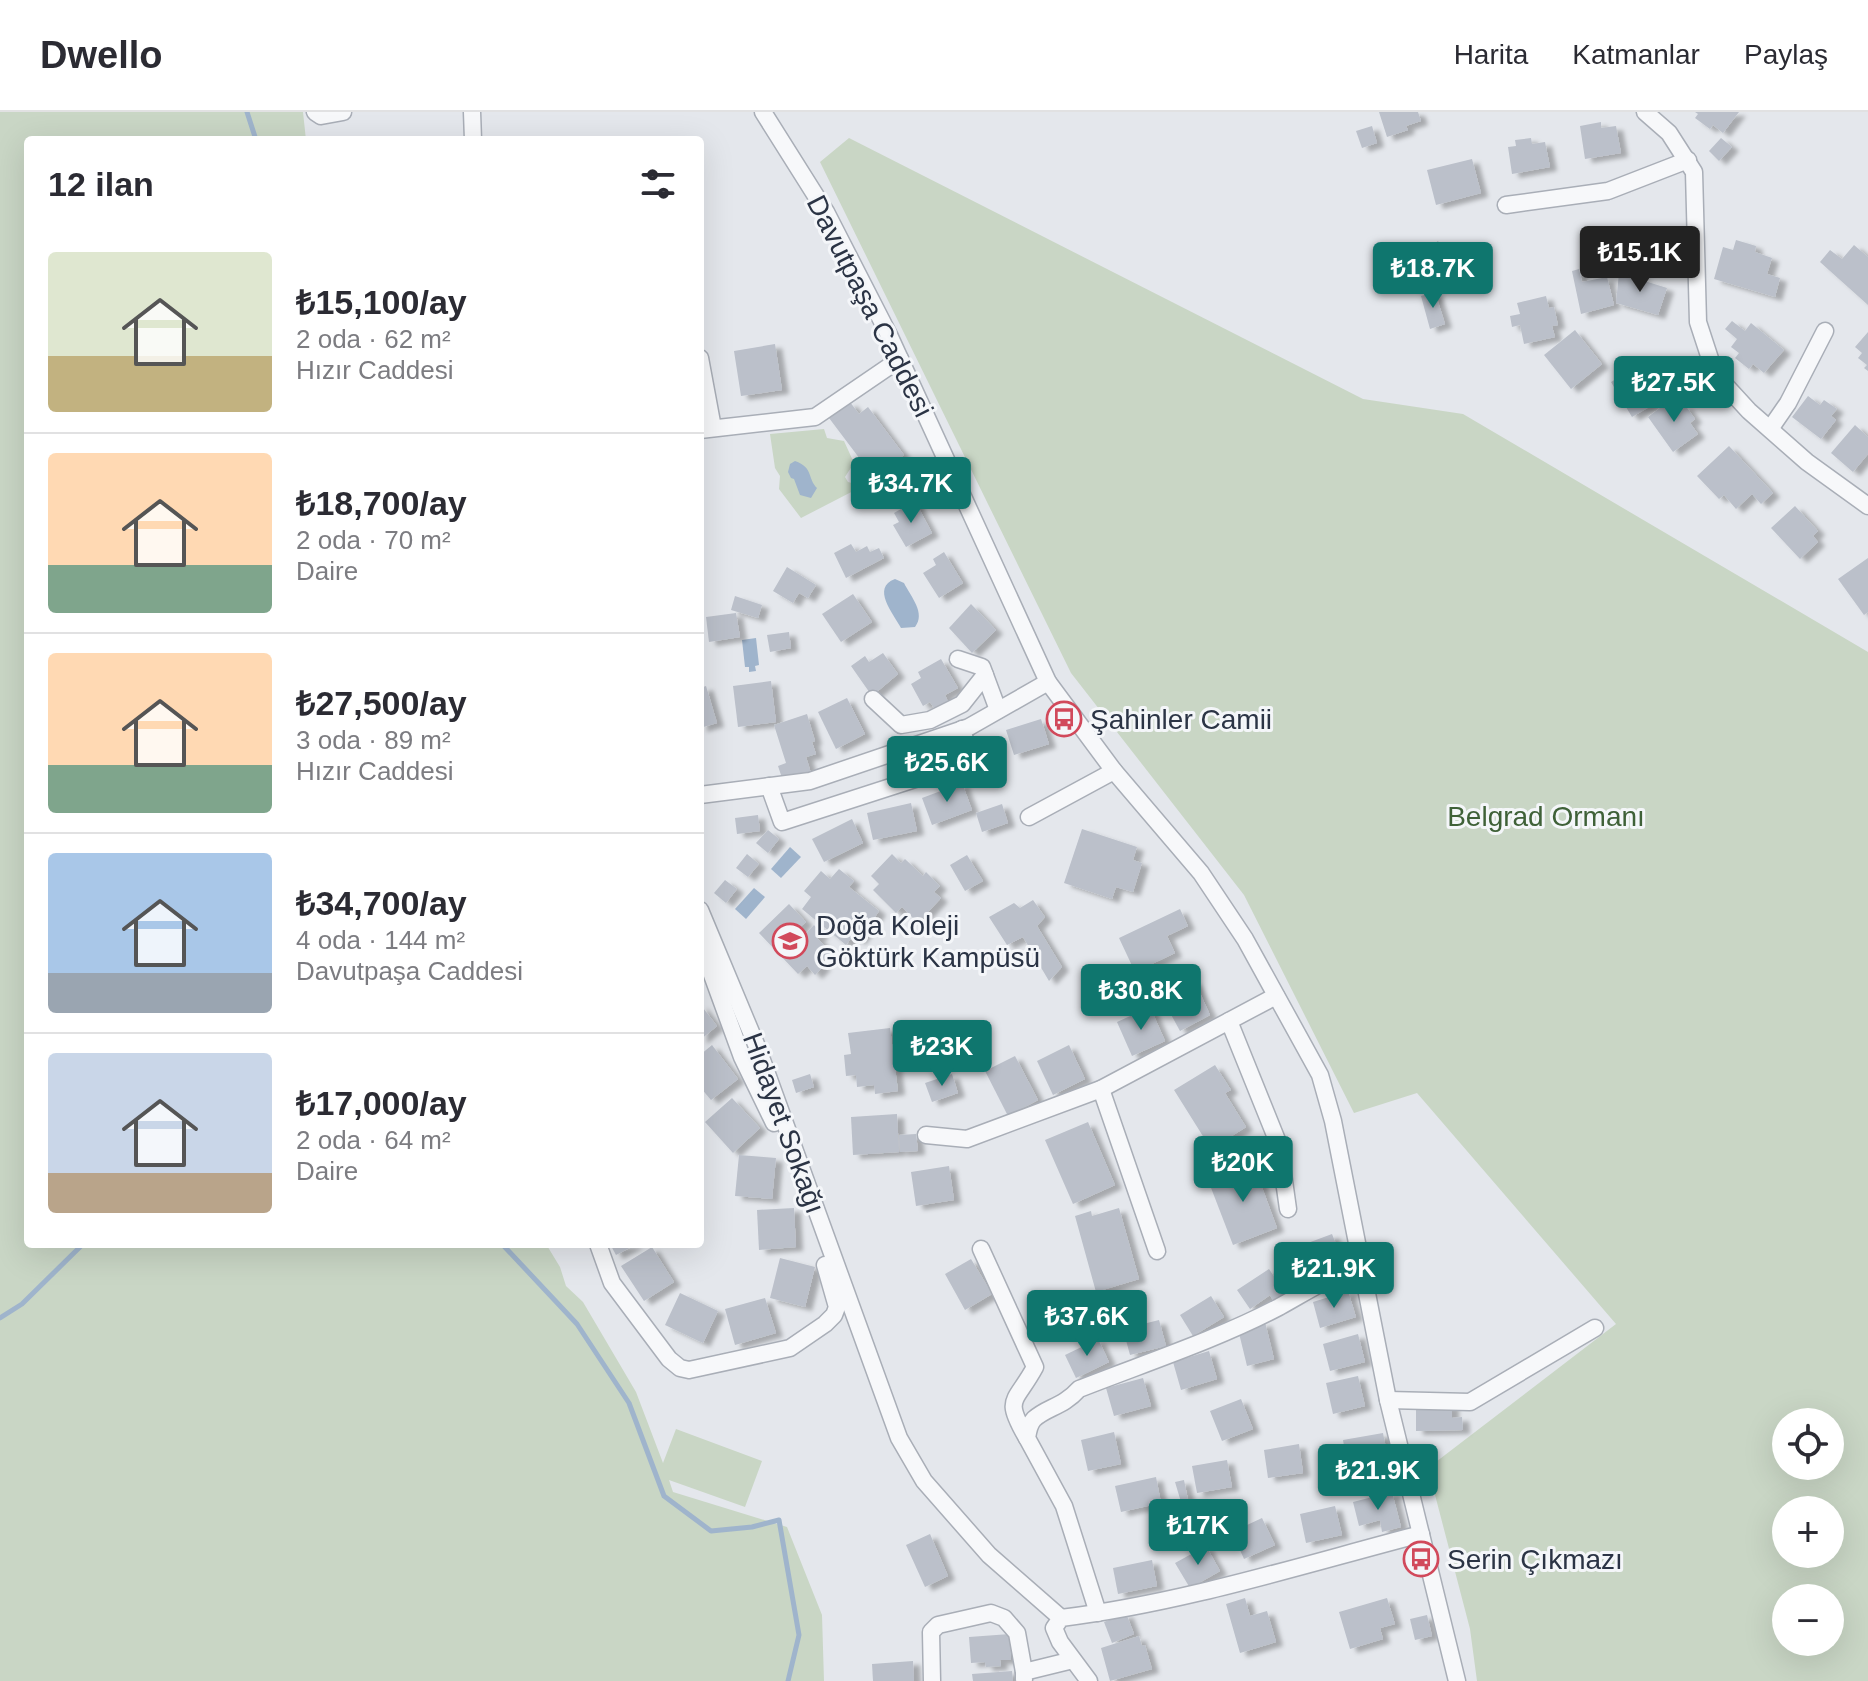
<!DOCTYPE html>
<html lang="tr">
<meta charset="utf-8">
<style>
body{margin:0;font-family:Arial,sans-serif;background:#f7f7f7;color:#2b2b33;height:100vh;display:flex;flex-direction:column;font-size:30px;white-space:nowrap}
*{box-sizing:border-box;margin:0}
p{font-size:26px;color:#7c7c81}
.icon{flex:none;width:44px;height:44px;fill:none;stroke:currentColor;stroke-width:2;stroke-linecap:round;stroke-linejoin:round}
.map{position:relative;flex:1;overflow:hidden}
.sheet{position:absolute;left:24px;top:24px;width:680px;height:1112px;display:flex;flex-direction:column;background:#fff;border-radius:8px;box-shadow:0 8px 32px #0002}
.sheet>*{flex:none}
.controls{position:absolute;left:1772px;top:1296px;display:grid;gap:16px}
.controls a{display:grid;place-items:center;width:72px;height:72px;border-radius:50%;background:#fff;box-shadow:0 8px 32px #0002;font-size:40px}
.price{position:absolute;translate:-50% -68px;padding:0 18px;border-radius:8px;background:#0f766e;color:#fff;font-size:26px;line-height:52px;filter:drop-shadow(0 2px 4px #0008)}
.price::after{content:'';position:absolute;left:50%;top:48px;width:24px;height:18px;margin-left:-12px;background:inherit;clip-path:polygon(0 0,100% 0,50% 100%)}
.price.current{background:#222;color:#fff}
ul{padding:0;list-style:none}
li{display:flex;align-items:center;gap:24px;height:200px;padding:0 24px}
li+li{border-top:2px solid #e1e1e2}
li span{display:grid;place-items:center;flex:none;width:224px;height:160px;border-radius:8px;color:#555}
li>.icon{margin-inline-start:auto}
span .icon{width:96px;height:96px;fill:#fffc;stroke-width:1}
li b{font-size:34px}
h2{display:flex;justify-content:space-between;align-items:center;height:96px;padding:0 24px;font-size:34px}
header{display:flex;align-items:center;gap:48px;box-sizing:border-box;height:112px;padding:0 40px;background:#fff;border-bottom:2px solid #e1e1e2}
header strong{font-size:38px}
nav{display:flex;gap:44px;margin-inline-start:auto;font-size:28px}
.map>svg:first-child{display:block}
.green{fill:#c9d6c5;fill-rule:evenodd}
.water{fill:#9fb4cc}
.lines{fill:none;stroke-linecap:round;stroke-linejoin:round}
.stream{stroke:#9fb4cc;stroke-width:5}
.building{fill:#bbc0ca;filter:url(#shadow)}
.minor-casing{stroke:#a9aeb7;stroke-width:19}
.minor{stroke:#f7f8fa;stroke-width:16}
.labels{text-anchor:middle;dominant-baseline:central;stroke-width:6;stroke-linejoin:round;paint-order:stroke}
.street-label{font-size:28px;fill:#2b3445;stroke:#f4f6f9}
.poi-label{font-size:28px;fill:#2b3445;stroke:#f4f6f9;text-anchor:start}
.park-label{font-size:28px;fill:#3f6138;stroke:#f4f6f9}
</style>
<header>
<strong>Dwello</strong>
<nav><a>Harita</a><a>Katmanlar</a><a>Paylaş</a></nav>
</header>
<div class="map">
<svg width="1868" height="1569" viewBox="0 0 1868 1569">
<defs>
<filter id="shadow"><feDropShadow dx="7" dy="4" stdDeviation="2" flood-color="#0004"/></filter>
</defs>
<rect width="100%" height="100%" fill="#e4e7ec"/>
<g class="green">
<path d="M0 0H303L306 28H28V1132H546L560 1155 566 1174 583 1190 636 1280 663 1351 676 1317 762 1349 745 1395 669 1368 673 1380 787 1415 822 1503 824 1569H0Z"/>
<path d="M849 26 1363 287 1463 302 1868 540V1569H1477L1470 1517 1428 1356 1616 1212 1417 981 1354 1001 1244 783 1071 561 820 50ZM1786 1310H1830V1354H1786ZM1830 1398V1442H1786V1398ZM1830 1486V1530H1786V1486Z"/>
<path d="M824 317 827 326 844 329 854 351 845 365 848 370 863 374 801 406 779 377 780 364 775 356 770 322Z"/>
</g>
<g class="water">
<path d="M795 349C814 356 807 366 817 376L811 386 800 383 794 367 791 366 788 360 790 352Z"/>
<path d="M895 467 904 471C911 485 926 501 915 515L901 516C893 501 871 476 895 467Z"/>
<path d="M756 526 759 553 755 554 756 559 749 560V555H745L742 528Z"/>
<path d="M790 735 801 745 781 766 771 757Z"/>
<path d="M754 776 765 785 746 807 735 797Z"/>
</g>
<g class="lines">
<g class="stream">
<path d="M247 0 256 28"/>
<path d="M502 1132 577 1212 629 1291 664 1384 711 1419 752 1415 779 1408 799 1523 788 1569"/>
<path d="M0 1206 22 1192 83 1132"/>
</g>
</g>
<g class="building">
<path d="M1379 0H1418L1421 9 1406 14 1408 18 1387 25Z"/>
<path d="M1695 0H1739L1723 21 1713 13 1710 17 1695 6 1698 2Z"/>
<path d="M1601 10V16L1616 14 1621 41 1585 47 1580 14Z"/>
<path d="M1372 14 1377 31 1362 36 1356 19Z"/>
<path d="M1531 26 1532 32 1545 30 1550 55 1512 62 1508 35 1516 34 1515 28Z"/>
<path d="M1721 26 1732 35 1719 49 1709 39Z"/>
<path d="M1472 47 1481 81 1436 93 1427 58Z"/>
<path d="M1736 128 1756 134 1755 140 1772 146 1767 162 1780 166 1775 185 1714 167 1723 135 1733 138Z"/>
<path d="M1438 129 1455 156 1442 164 1425 138Z"/>
<path d="M1854 133 1868 145V193L1820 150 1830 138 1842 147Z"/>
<path d="M1579 157 1582 170 1607 165 1614 193 1581 202 1572 159Z"/>
<path d="M1619 161 1667 176 1658 203 1616 191Z"/>
<path d="M1435 180 1445 212 1430 217 1421 184Z"/>
<path d="M1546 184 1549 196 1554 195 1558 213 1552 214 1555 225 1524 232 1520 213 1512 215 1510 204 1520 202 1517 191Z"/>
<path d="M1732 209 1745 219 1751 211 1784 238 1764 261 1753 252 1749 257 1735 246 1739 241 1731 235 1737 227 1725 217Z"/>
<path d="M1575 218 1602 252 1571 277 1544 243Z"/>
<path d="M1868 220V259L1864 256 1867 253 1858 246 1862 241 1855 235Z"/>
<path d="M775 232 782 278 741 284 734 239Z"/>
<path d="M1638 254 1659 289 1632 305 1611 270Z"/>
<path d="M1808 284 1820 293 1824 288 1837 297 1831 304 1836 308 1821 327 1792 305Z"/>
<path d="M1673 286 1680 296 1685 293 1695 307 1690 311 1698 322 1673 340 1648 305Z"/>
<path d="M850 290 859 302 868 295 904 343 892 352 895 354 865 377 852 360 863 351 829 306Z"/>
<path d="M1855 313 1868 325V342L1853 360 1831 341Z"/>
<path d="M1729 334 1773 381 1761 392 1752 382 1736 397 1724 383 1719 387 1697 364Z"/>
<path d="M915 389 932 421 906 435 893 413 899 410 894 401Z"/>
<path d="M1795 394 1818 419 1813 424 1818 430 1800 447 1771 416Z"/>
<path d="M851 432 856 440 867 434 870 440 879 436 884 446 846 466 834 441Z"/>
<path d="M944 440 963 471 939 486 923 461 936 453 933 447Z"/>
<path d="M1868 446V500L1864 503 1838 467Z"/>
<path d="M787 455 816 473 808 486 799 481 793 491 773 479Z"/>
<path d="M853 482 872 510 841 530 822 502Z"/>
<path d="M735 484 762 493 758 506 731 498Z"/>
<path d="M971 492 996 518 972 541 949 516Z"/>
<path d="M736 501 740 525 709 530 706 505Z"/>
<path d="M789 520 791 536 770 540 767 523Z"/>
<path d="M883 541 898 562 872 584 851 554 865 544 869 550Z"/>
<path d="M941 547 958 576 945 583 949 592 936 599 930 590 923 594 911 572 921 566 918 560Z"/>
<path d="M771 569 776 610 738 615 733 574Z"/>
<path d="M706 574 717 611 700 616V576Z"/>
<path d="M847 586 865 622 836 637 818 600Z"/>
<path d="M807 602 815 629 812 630 816 642 806 645 811 661 783 669 778 654 786 651 774 613Z"/>
<path d="M1041 607 1049 632 1014 643 1006 618Z"/>
<path d="M962 671 972 698 932 713 922 686Z"/>
<path d="M911 691 917 719 873 728 867 701Z"/>
<path d="M1002 692 1008 711 982 720 976 701Z"/>
<path d="M758 703 760 719 737 722 735 706Z"/>
<path d="M852 707 863 731 824 750 812 727Z"/>
<path d="M1082 717 1137 735 1133 748 1142 751 1133 780 1116 775 1112 787 1064 771Z"/>
<path d="M768 718 779 727 768 741 756 731Z"/>
<path d="M747 742 759 752 748 765 736 756Z"/>
<path d="M892 742 901 751 905 747 923 764 926 760 940 774 934 780 941 786 918 811 902 795 896 801 873 778 879 772 871 764Z"/>
<path d="M967 743 983 769 965 779 950 753Z"/>
<path d="M839 757 854 769 849 775 879 799 859 829 853 824 846 833 802 797 811 785 804 779 821 759 830 767Z"/>
<path d="M725 768 737 777 726 791 714 781Z"/>
<path d="M1033 788 1045 805 1037 814 1062 855 1049 869 1023 825 1007 833 989 805 1014 791 1020 796Z"/>
<path d="M789 792 806 810 800 815 806 821 814 813 822 822 817 826 831 840 820 851 824 854 815 863 807 854 798 862 759 821Z"/>
<path d="M1180 797 1188 814 1167 824 1175 841 1135 860 1119 826Z"/>
<path d="M1194 868 1210 903 1180 919 1162 886Z"/>
<path d="M700 892 717 914 700 928Z"/>
<path d="M1150 895 1165 929 1132 944 1117 910Z"/>
<path d="M890 916 898 979 875 982 874 973 857 975 856 963 846 964 844 943 851 942 848 921Z"/>
<path d="M712 933 738 967 711 988 700 975V943Z"/>
<path d="M1069 933 1085 967 1053 983 1037 949Z"/>
<path d="M1015 944 1038 988 1008 1004 985 959Z"/>
<path d="M1215 953 1231 978 1225 981 1246 1015 1211 1037 1174 978Z"/>
<path d="M810 962 814 975 796 981 792 968Z"/>
<path d="M952 962 958 981 932 990 925 971Z"/>
<path d="M732 986 760 1016 733 1041 705 1010Z"/>
<path d="M897 1002 899 1040 853 1043 851 1005Z"/>
<path d="M1088 1010 1115 1073 1073 1092 1045 1028Z"/>
<path d="M916 1022 918 1039 900 1040 899 1023Z"/>
<path d="M739 1043 776 1046 772 1087 735 1084Z"/>
<path d="M1253 1051 1277 1116 1233 1133 1208 1068Z"/>
<path d="M949 1054 954 1088 916 1094 911 1060Z"/>
<path d="M794 1096 796 1135 759 1138 757 1098Z"/>
<path d="M1119 1096 1139 1167 1096 1180 1075 1104 1091 1099 1092 1104Z"/>
<path d="M1332 1122 1341 1145 1305 1158 1297 1135Z"/>
<path d="M610 1132H637L616 1143Z"/>
<path d="M652 1135 674 1170 644 1189 621 1154Z"/>
<path d="M780 1146 815 1155 805 1195 770 1186Z"/>
<path d="M971 1147 992 1182 965 1198 945 1162Z"/>
<path d="M1269 1157 1285 1181 1273 1188 1270 1183 1250 1197 1237 1178Z"/>
<path d="M1348 1179 1356 1205 1320 1216 1313 1190Z"/>
<path d="M680 1181 718 1199 703 1231 665 1213Z"/>
<path d="M1211 1184 1224 1205 1193 1224 1180 1203Z"/>
<path d="M765 1186 776 1221 735 1233 725 1197Z"/>
<path d="M1159 1208 1166 1234 1130 1243 1123 1217Z"/>
<path d="M1265 1210 1274 1247 1247 1254 1238 1217Z"/>
<path d="M1358 1222 1365 1250 1330 1259 1323 1232Z"/>
<path d="M1098 1227 1109 1250 1076 1266 1065 1243Z"/>
<path d="M1209 1239 1217 1267 1181 1278 1173 1250Z"/>
<path d="M1358 1264 1365 1294 1333 1302 1326 1271Z"/>
<path d="M1143 1266 1151 1294 1114 1304 1106 1276Z"/>
<path d="M1241 1287 1253 1317 1222 1329 1210 1299Z"/>
<path d="M1452 1292V1306L1462 1305 1463 1318 1416 1319V1293Z"/>
<path d="M1114 1320 1121 1352 1088 1359 1081 1328Z"/>
<path d="M1383 1321 1389 1352 1359 1357 1357 1351 1347 1352 1343 1328Z"/>
<path d="M1299 1332 1303 1361 1268 1366 1264 1338Z"/>
<path d="M1227 1348 1232 1375 1197 1381 1192 1354Z"/>
<path d="M1156 1365 1161 1391 1121 1400 1115 1374Z"/>
<path d="M1184 1368 1188 1388 1181 1390 1175 1370Z"/>
<path d="M1392 1380 1401 1415 1382 1420 1380 1408 1359 1414 1353 1390Z"/>
<path d="M1335 1394 1342 1423 1306 1431 1300 1402Z"/>
<path d="M1262 1406 1275 1433 1244 1447 1232 1420Z"/>
<path d="M930 1422 948 1464 925 1475 906 1433Z"/>
<path d="M1206 1434 1220 1459 1190 1476 1175 1451Z"/>
<path d="M1152 1448 1157 1474 1118 1482 1113 1456Z"/>
<path d="M1245 1486 1250 1504 1267 1499 1276 1530 1240 1541 1226 1492Z"/>
<path d="M1387 1486 1395 1512 1380 1516 1383 1527 1350 1537 1339 1500Z"/>
<path d="M1126 1501 1134 1522 1112 1531 1104 1510Z"/>
<path d="M1427 1503 1432 1524 1415 1528 1410 1507Z"/>
<path d="M1010 1522 1011 1548H1000L1001 1554 986 1555 985 1550 971 1551 969 1525Z"/>
<path d="M1139 1524 1142 1534 1145 1533 1152 1557 1110 1569 1101 1536Z"/>
<path d="M913 1549 914 1569H873L872 1552Z"/>
<path d="M1012 1559 1013 1569H973L972 1562Z"/>
</g>
<g class="lines">
<g class="minor-casing">
<g id="minor">
<path d="M315 0 321 4 343 0"/>
<path d="M472 0 473 28"/>
<path d="M763 0 826 100 889 223 1048 570 1114 659 1201 761 1245 827 1320 963 1333 1009 1388 1288 1457 1569"/>
<path d="M1645 0 1669 21 1694 60 1698 210 1715 262 1749 299 1807 350 1868 394"/>
<path d="M1506 93 1608 79 1688 48"/>
<path d="M700 246 713 316"/>
<path d="M1770 317 1788 291 1825 219"/>
<path d="M700 318 815 305 900 247"/>
<path d="M958 547 982 555 998 598"/>
<path d="M873 587 901 613 930 608 962 592 985 563"/>
<path d="M769 674 782 710 971 649 962 617"/>
<path d="M700 683 810 669 969 615 1048 570"/>
<path d="M1029 705 1114 659"/>
<path d="M700 798 758 937 899 1326 924 1369 989 1443 1061 1506"/>
<path d="M700 830 742 945 774 1011"/>
<path d="M1229 909 1279 1033 1288 1097"/>
<path d="M1101 977 1157 1139"/>
<path d="M926 1023 967 1027 1101 977 1276 884"/>
<path d="M598 1132 612 1171 669 1247 680 1256 689 1258 790 1236 825 1212 834 1203 837 1195 825 1153"/>
<path d="M981 1137 1035 1255C1015 1292 1003 1285 1027 1326"/>
<path d="M1388 1288 1470 1290 1595 1216"/>
<path d="M1098 1501 1064 1394 1027 1326C1028 1320 1029 1312 1034 1307 1047 1295 1063 1295 1079 1277 1145 1251 1216 1228 1279 1195 1306 1180 1331 1164 1361 1152"/>
<path d="M1024 1567V1560L1073 1548"/>
<path d="M932 1569 931 1520 938 1513 991 1501 1004 1506 1017 1521 1024 1560"/>
<path d="M1089 1569 1060 1530 1054 1516 1061 1506C1183 1491 1302 1453 1421 1422"/>
</g>
</g>
<use href="#minor" class="minor"/>
</g>
<defs>
<g id="bus-ring" transform="scale(1.8)"><circle r="9.5" fill="#f4f6f9" stroke="#d1495b" stroke-width="1.5"/><path d="M-5-6H5V4H4V6H2V4H-2V6H-4V4H-5ZM-3.5-4V0h7V-4ZM-3.5 1.2v1.5H-2V1.2ZM2 1.2v1.5H3.5V1.2Z" fill="#d1495b"/></g>
<g id="school-ring" transform="scale(1.8)"><circle r="9.5" fill="#f4f6f9" stroke="#d1495b" stroke-width="1.5"/><path d="M0-5L7-2L0 1L-7-2ZM-4 1L0 2.5L4 1V4Q0 6-4 4Z" fill="#d1495b"/></g>
</defs>
<g fill-rule="evenodd">
<use href="#bus-ring" x="1064" y="607"/>
<use href="#school-ring" x="790" y="829"/>
<use href="#bus-ring" x="1421" y="1447"/>
</g>
<g class="labels">
<g class="street-label">
<text transform="translate(870 194) rotate(63)">Davutpaşa Caddesi</text>
<text transform="translate(784 1011) rotate(70)">Hidayet Sokağı</text>
</g>
<g class="poi-label">
<text x="1090" y="607">Şahinler Camii</text>
<text x="816" y="813">Doğa Koleji<tspan x="816" dy="32">Göktürk Kampüsü</tspan></text>
<text x="1447" y="1447">Serin Çıkmazı</text>
</g>
<g class="park-label">
<text x="1546" y="704">Belgrad Ormanı</text>
</g>
</g>
</svg>
<div class="controls">
<a><svg class="icon" aria-label="locate" viewBox="0 0 24 24"><circle cx="12" cy="12" r="6"/><path d="M12 2v4M12 18v4M2 12h4M18 12h4"/></svg></a>
<a>+</a>
<a>−</a>
</div>
<b class="price current" style="left:1640px;top:182px">₺15.1K</b>
<b class="price" style="left:1433px;top:198px">₺18.7K</b>
<b class="price" style="left:1674px;top:312px">₺27.5K</b>
<b class="price" style="left:911px;top:413px">₺34.7K</b>
<b class="price" style="left:947px;top:692px">₺25.6K</b>
<b class="price" style="left:1141px;top:920px">₺30.8K</b>
<b class="price" style="left:942px;top:976px">₺23K</b>
<b class="price" style="left:1243px;top:1092px">₺20K</b>
<b class="price" style="left:1334px;top:1198px">₺21.9K</b>
<b class="price" style="left:1087px;top:1246px">₺37.6K</b>
<b class="price" style="left:1378px;top:1400px">₺21.9K</b>
<b class="price" style="left:1198px;top:1455px">₺17K</b>
<section class="sheet">
<h2>12 ilan<svg class="icon" aria-label="filters" viewBox="0 0 24 24"><path d="M4 7h16M4 17h16"/><circle cx="9" cy="7" r="2"/><circle cx="15" cy="17" r="2"/></svg></h2>
<ul>
<li><span style="background:linear-gradient(#dfe7d0 65%,#c2b280 0)"><svg class="icon" aria-label="home" viewBox="0 0 24 24"><path d="M3 11l9-7 9 7M6 9v11h12V9"/></svg></span><div><b>₺15,100/ay</b><p>2 oda · 62 m²</p><p>Hızır Caddesi</p></div></li>
<li><span style="background:linear-gradient(#ffd9b3 70%,#7fa58c 0)"><svg class="icon" aria-label="home" viewBox="0 0 24 24"><path d="M3 11l9-7 9 7M6 9v11h12V9"/></svg></span><div><b>₺18,700/ay</b><p>2 oda · 70 m²</p><p>Daire</p></div></li>
<li><span style="background:linear-gradient(#ffd9b3 70%,#7fa58c 0)"><svg class="icon" aria-label="home" viewBox="0 0 24 24"><path d="M3 11l9-7 9 7M6 9v11h12V9"/></svg></span><div><b>₺27,500/ay</b><p>3 oda · 89 m²</p><p>Hızır Caddesi</p></div></li>
<li><span style="background:linear-gradient(#a9c7e8 75%,#9aa5b1 0)"><svg class="icon" aria-label="home" viewBox="0 0 24 24"><path d="M3 11l9-7 9 7M6 9v11h12V9"/></svg></span><div><b>₺34,700/ay</b><p>4 oda · 144 m²</p><p>Davutpaşa Caddesi</p></div></li>
<li><span style="background:linear-gradient(#c9d6e8 75%,#b9a48a 0)"><svg class="icon" aria-label="home" viewBox="0 0 24 24"><path d="M3 11l9-7 9 7M6 9v11h12V9"/></svg></span><div><b>₺17,000/ay</b><p>2 oda · 64 m²</p><p>Daire</p></div></li>
</ul>
</section>
</div>
